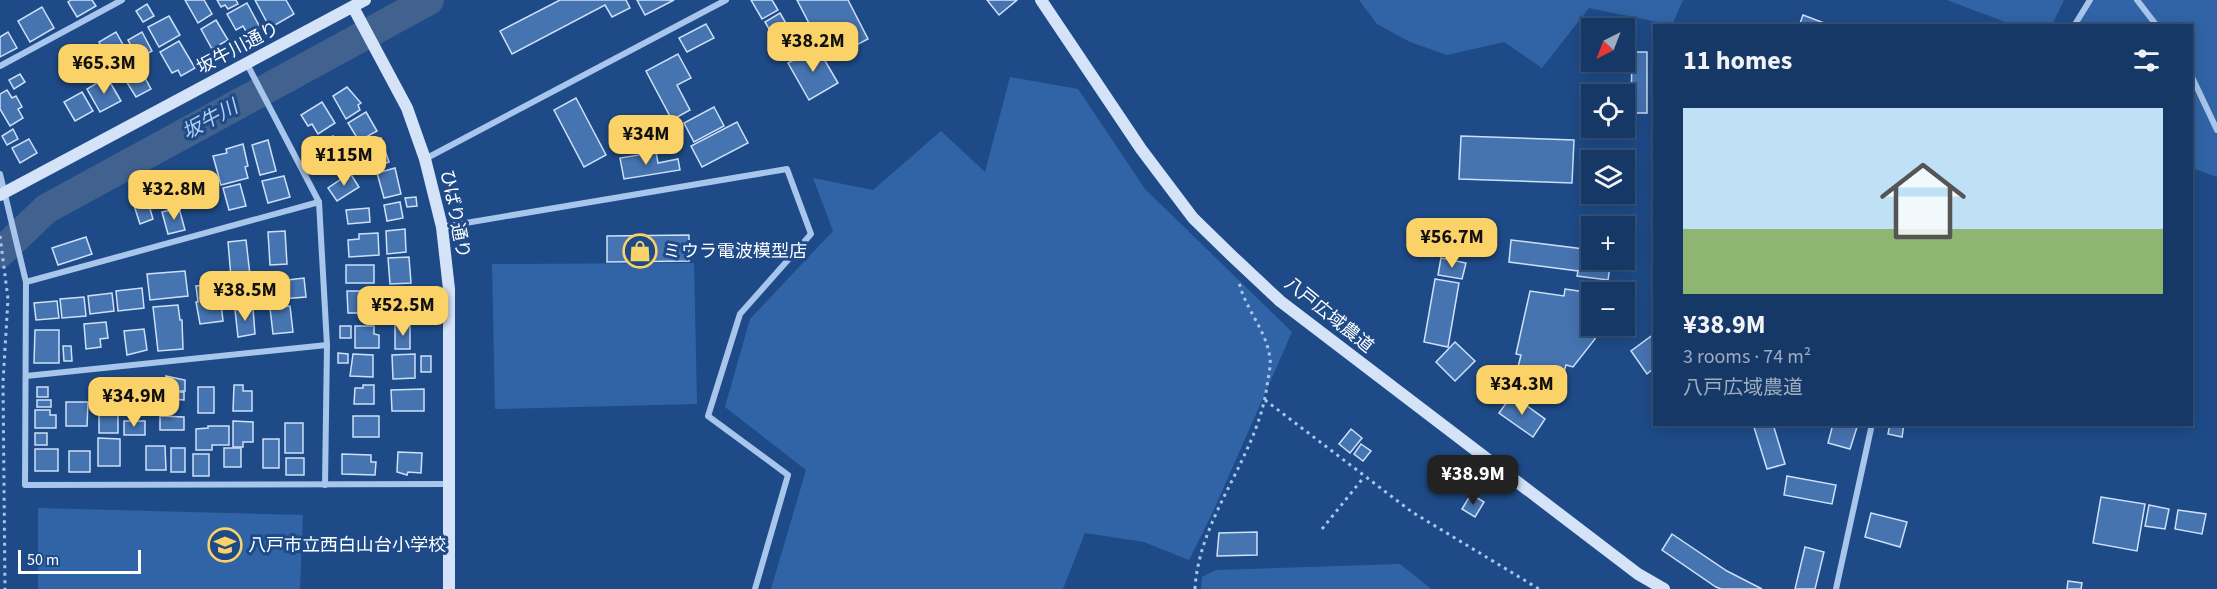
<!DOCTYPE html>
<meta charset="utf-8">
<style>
body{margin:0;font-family:"Source Sans 3","Noto Sans JP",sans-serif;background:#1f3f6c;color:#f1f3f6;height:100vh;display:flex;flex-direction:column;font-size:22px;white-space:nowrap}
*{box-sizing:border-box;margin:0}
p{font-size:20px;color:#9eacbf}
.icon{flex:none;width:33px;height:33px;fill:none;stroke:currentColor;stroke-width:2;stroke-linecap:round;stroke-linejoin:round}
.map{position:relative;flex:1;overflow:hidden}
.details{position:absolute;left:1653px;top:24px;width:540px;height:402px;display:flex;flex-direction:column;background:#163866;border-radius:0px;box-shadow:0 3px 15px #0003,0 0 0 2px #35527a}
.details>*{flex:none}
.needle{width:39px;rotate:222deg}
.buttons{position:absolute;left:1581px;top:18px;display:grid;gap:12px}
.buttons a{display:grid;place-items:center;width:54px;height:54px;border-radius:0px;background:#163866;box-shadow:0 3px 15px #0003,0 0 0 2px #35527a;font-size:30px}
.scale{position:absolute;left:18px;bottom:15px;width:123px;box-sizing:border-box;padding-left:6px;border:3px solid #fff;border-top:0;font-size:16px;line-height:21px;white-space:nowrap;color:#fff;-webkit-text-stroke:4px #1e4b88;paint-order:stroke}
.price{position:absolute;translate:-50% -51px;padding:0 14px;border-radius:12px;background:#fad267;color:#111;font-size:20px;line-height:39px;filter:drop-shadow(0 2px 3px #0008)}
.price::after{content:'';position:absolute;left:50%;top:36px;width:18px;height:14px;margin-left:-9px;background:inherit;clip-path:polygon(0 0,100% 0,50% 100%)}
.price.on{background:#222;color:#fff}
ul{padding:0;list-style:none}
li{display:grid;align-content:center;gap:12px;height:318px;padding:0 30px}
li+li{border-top:2px solid #35527a}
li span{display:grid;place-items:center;height:186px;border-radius:0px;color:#555}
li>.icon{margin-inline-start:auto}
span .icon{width:108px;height:108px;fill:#fffc;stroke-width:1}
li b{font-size:26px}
h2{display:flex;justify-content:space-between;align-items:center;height:72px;padding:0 30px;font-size:26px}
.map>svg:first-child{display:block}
.green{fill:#3164a6}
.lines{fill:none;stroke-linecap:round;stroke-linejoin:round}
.river{stroke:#41618e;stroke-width:30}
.building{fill:#4674b1;stroke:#cde0f8;stroke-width:1.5}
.path{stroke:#a8c5eb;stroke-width:3;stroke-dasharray:3 4.5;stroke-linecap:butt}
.street{stroke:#a8c5eb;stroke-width:6}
.secondary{stroke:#d4e3f8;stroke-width:12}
.labels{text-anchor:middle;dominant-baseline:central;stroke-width:6;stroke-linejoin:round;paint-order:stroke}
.street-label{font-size:18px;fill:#fff;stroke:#1e4b88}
.poi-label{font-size:18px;fill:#fff;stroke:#1e4b88;text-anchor:start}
.water-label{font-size:20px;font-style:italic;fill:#b4cff3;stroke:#1e4b88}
</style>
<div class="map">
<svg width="2217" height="589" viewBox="0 0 2217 589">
<rect width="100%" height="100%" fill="#1e4b88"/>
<g class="green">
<path d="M1359 0H1683L1672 25 1589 8 1542 68 1504 42 1447 55 1410 42 1377 24Z"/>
<path d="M1947 0H2064L2052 25H2013Z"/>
<path d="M2091 0H2217V177L2192 168V26H2077Z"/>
<path d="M1010 77 1078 89 1145 189 1292 332 1212 514 1189 560 1144 542 1085 533 1063 589H771L806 470 725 407 750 319 833 231 813 178 873 190 941 131 985 172Z"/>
<path d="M694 263 697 404 495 409 492 264Z"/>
<path d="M38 508 303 515 300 589H38Z"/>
<path d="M1400 564 1431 589H1201L1202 577 1216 570Z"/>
</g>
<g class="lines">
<path class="river" d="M0 253 46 209 429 0"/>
</g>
<g class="building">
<path d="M71 0H92L96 6 77 17 68 2Z"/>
<path d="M185 0H204L212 14 198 23Z"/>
<path d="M217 0H236L238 4 228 9 225 5 221 7Z"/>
<path d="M255 0H286L294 14 270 28Z"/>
<path d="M560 0H626L630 8 612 17 605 5 512 54 500 31Z"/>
<path d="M637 0H674L645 15Z"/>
<path d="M751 0H772L778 10 762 19Z"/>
<path d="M797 0H848L868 39 828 60Z"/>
<path d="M987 0H1017L999 15Z"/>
<path d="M247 3 262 31 250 38 243 26 236 30 227 14Z"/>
<path d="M147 4 154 16 143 22 136 11Z"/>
<path d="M42 7 54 28 30 42 18 21Z"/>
<path d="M780 13 791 32 776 41 765 22Z"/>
<path d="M1803 15 1832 26H1799Z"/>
<path d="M169 16 180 35 159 47 148 27Z"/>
<path d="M216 20 228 40 212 49 201 29Z"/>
<path d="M706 24 714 38 687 52 679 38Z"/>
<path d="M799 31 808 47 786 59 777 44Z"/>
<path d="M8 32 17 48 0 57V37Z"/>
<path d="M116 32 131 59 114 69 99 42Z"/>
<path d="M142 32 152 51 138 59 128 40Z"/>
<path d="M179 41 195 68 181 76 178 70 172 73 160 52Z"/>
<path d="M817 47 838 83 809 100 788 63Z"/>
<path d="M1632 52H1647V113H1631Z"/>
<path d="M678 54 691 78 677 85 690 110 672 120 646 71Z"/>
<path d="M139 67 151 89 136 97 123 76Z"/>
<path d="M20 74 25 82 14 89 9 80Z"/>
<path d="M107 77 121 101 100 112 87 89Z"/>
<path d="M347 87 361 103 358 105 360 110 346 119 333 96Z"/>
<path d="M7 90 12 98 16 96 22 107 18 109 23 118 10 126 0 109V94Z"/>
<path d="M82 92 93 111 75 121 64 102Z"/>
<path d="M576 98 606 155 584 167 554 110Z"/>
<path d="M322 102 335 123 318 134 312 124 308 126 301 115Z"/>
<path d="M714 107 724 126 694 142 684 123Z"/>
<path d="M366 112 377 131 359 141 348 123Z"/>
<path d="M737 122 748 143 702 167 691 146Z"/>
<path d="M13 129 18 139 7 145 2 136Z"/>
<path d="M333 136 339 144 343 141 350 152 330 165 318 145Z"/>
<path d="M1461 136 1574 140 1572 183 1459 179Z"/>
<path d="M381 138 389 162 371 168 362 145Z"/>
<path d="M29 139 37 153 20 163 12 148Z"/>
<path d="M268 140 276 171 260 175 252 145Z"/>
<path d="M243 144 248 166 245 167 248 178 221 185 213 156 227 153 226 149Z"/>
<path d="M656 152 658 163 678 159 680 170 624 179 620 158Z"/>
<path d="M395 168 401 194 384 198 377 173Z"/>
<path d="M350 173 359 187 337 201 328 188Z"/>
<path d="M284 176 290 197 268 203 262 181Z"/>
<path d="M181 182 186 199 161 206 157 188Z"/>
<path d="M240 184 246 206 229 210 223 188Z"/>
<path d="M145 192 153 219 140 224 131 196Z"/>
<path d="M416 197 417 206 407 207 405 198Z"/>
<path d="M400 202 403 218 387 221 384 205Z"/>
<path d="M179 208 185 230 168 234 162 212Z"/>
<path d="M369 208 370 222 348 224 346 210Z"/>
<path d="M405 229 406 252 387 254 386 231Z"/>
<path d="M285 231 287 264 270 265 268 232Z"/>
<path d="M378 233 379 255 349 257 348 240 359 239V234Z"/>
<path d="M689 235V261L607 262V236Z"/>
<path d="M86 237 92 254 58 265 52 248Z"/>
<path d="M246 240 250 275 231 277 228 242Z"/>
<path d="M1511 240 1592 250V260H1611L1608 280 1577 276 1578 271 1509 262Z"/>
<path d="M409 257 411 283 390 284 388 258Z"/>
<path d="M1441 258 1466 263 1462 279 1438 275Z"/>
<rect x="346" y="265" width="28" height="18"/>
<path d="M185 271 188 296 150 300 147 274Z"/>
<path d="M251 278 254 303 234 305 232 280Z"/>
<path d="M304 278 306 297 282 299 279 281Z"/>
<path d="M1435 279 1459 283 1448 347 1424 342Z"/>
<path d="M219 284 223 321 200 324 196 302H198L196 286Z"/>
<path d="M142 288 144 308 118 311 116 291Z"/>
<path d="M413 288 414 314 392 315 391 289Z"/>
<path d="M1565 289 1592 293V326H1597L1595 339 1573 367 1566 365 1558 391 1547 386 1544 394 1529 387 1534 375 1517 371 1521 355 1516 354 1530 291 1564 296Z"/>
<path d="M347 291H362L363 313H348Z"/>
<path d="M112 293 114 311 90 314 88 296Z"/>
<path d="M84 297 86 316 62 318 60 299Z"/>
<path d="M57 301 59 318 36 320 34 303Z"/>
<path d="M178 305 180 320H182L183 349 158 351 153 307Z"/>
<path d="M290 306 293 332 273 334 270 308Z"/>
<path d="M253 308 255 334 238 337 235 310Z"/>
<path d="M106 322 108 338 100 339 101 347 86 349 84 324Z"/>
<rect x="395" y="325" width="15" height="24"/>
<rect x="340" y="326" width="11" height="12"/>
<path d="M355 326H374V334L379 335V348H355Z"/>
<path d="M144 329 147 350 127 355 124 331Z"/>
<path d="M35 330H59V363H34Z"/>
<path d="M1654 334V368L1647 374 1631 351Z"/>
<path d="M1455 342 1475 361 1455 381 1436 362Z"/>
<path d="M63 346H71L72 361H64Z"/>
<path d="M338 353 348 354V363H338Z"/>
<path d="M353 354 373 355V377L350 376Z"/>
<path d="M415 354V378L393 379 392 355Z"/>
<rect x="421" y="356" width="10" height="16"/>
<path d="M166 376 185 380V391H166Z"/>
<path d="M96 381 121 382V401L96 400Z"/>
<path d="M234 385H243V391H252V411H233Z"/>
<path d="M363 385H374V404H354L355 388H363Z"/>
<rect x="37" y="387" width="11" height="10"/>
<rect x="198" y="387" width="16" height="26"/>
<path d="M424 389V411H392L391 390Z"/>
<path d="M171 392H184V400L171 399Z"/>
<path d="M1512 395 1545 419 1533 437 1499 413Z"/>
<rect x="37" y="400" width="14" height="7"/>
<path d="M66 402H88L87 426H66Z"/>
<path d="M35 410H50V415H56V428H35Z"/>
<rect x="99" y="414" width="19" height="19"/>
<path d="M160 416 184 417V430H160Z"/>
<rect x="353" y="416" width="26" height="21"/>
<rect x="124" y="421" width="21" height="14"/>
<path d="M233 421 253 422V442H243V447H233Z"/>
<rect x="285" y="423" width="18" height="30"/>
<path d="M1753 424H1773L1785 464 1767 469Z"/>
<path d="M1833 424H1858L1850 449 1828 443Z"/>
<path d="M1890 424H1904L1902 437 1888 434Z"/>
<path d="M208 426H229V445H212V450H196V429L208 428Z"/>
<path d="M1351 429 1362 438 1350 453 1339 444Z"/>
<rect x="35" y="433" width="12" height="12"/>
<path d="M98 438 120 439V466H98Z"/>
<rect x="263" y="439" width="16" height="29"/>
<path d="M1361 444 1371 451 1363 461 1354 454Z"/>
<path d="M146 446H165L166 470H146Z"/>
<rect x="171" y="448" width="14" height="24"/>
<rect x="224" y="448" width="17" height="19"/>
<rect x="35" y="449" width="23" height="22"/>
<rect x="69" y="451" width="21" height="21"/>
<path d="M398 452 422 453 421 473 408 472 407 475 397 472Z"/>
<rect x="193" y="454" width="16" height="22"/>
<path d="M342 454 371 455V462H376L375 475 342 474Z"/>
<rect x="286" y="458" width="18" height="17"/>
<path d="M1787 476 1836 485 1832 504 1784 495Z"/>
<path d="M1471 494 1484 502 1475 517 1462 509Z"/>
<path d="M2101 497 2145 504 2137 551 2093 543Z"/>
<path d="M2149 505 2169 509 2165 529 2145 526Z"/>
<path d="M2178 510 2206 514 2202 534 2175 529Z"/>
<path d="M1871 513 1907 522 1900 547 1865 537Z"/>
<path d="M1257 532V555L1217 556 1219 533Z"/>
<path d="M1672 534 1727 571 1762 589H1721L1716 587 1662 550Z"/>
<path d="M1805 547 1824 552 1815 589H1795Z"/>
<path d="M2068 581 2082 583 2081 589H2067Z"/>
</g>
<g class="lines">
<g class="path">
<path d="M0 236 8 299 3 382 5 589"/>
<path d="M1265 400 1412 512 1539 589"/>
<path d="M1322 529 1364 477"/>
<path d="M1195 589C1199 516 1257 458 1267 386 1268 377 1271 367 1270 358 1266 329 1245 309 1239 282"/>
</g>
<g class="street">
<path d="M2137 0 2157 26"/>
<path d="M2074 26 2090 0"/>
<path d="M247 64 319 202 327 345 325 485"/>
<path d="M0 66 122 0"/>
<path d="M2192 77 2217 130"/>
<path d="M425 159 726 0"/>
<path d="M0 174 26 282 25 485 448 484"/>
<path d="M442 227 787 169 811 234 740 314 708 416 788 475 755 589"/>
<path d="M26 282 319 202"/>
<path d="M26 376 327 345"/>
<path d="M1836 589 1872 424"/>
</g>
<g class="secondary">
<path d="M1041 0 1141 149 1193 218 1232 256 1280 301 1638 574 1664 589"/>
<path d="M353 7 407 108 425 159 442 227 449 289V589"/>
<path d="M0 195 365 0"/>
</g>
</g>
<defs>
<g id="shop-ring" transform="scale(1.725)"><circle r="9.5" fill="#1e4b88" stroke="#fad267" stroke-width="1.5"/><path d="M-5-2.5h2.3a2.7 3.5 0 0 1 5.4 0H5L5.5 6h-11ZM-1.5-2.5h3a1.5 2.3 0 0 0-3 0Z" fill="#fad267"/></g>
<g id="school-ring" transform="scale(1.725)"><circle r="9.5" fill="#1e4b88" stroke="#fad267" stroke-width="1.5"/><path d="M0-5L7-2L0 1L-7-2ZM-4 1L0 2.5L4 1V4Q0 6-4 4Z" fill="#fad267"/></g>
</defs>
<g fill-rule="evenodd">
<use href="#shop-ring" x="640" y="251"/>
<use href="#school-ring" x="225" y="545"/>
</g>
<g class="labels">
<g class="street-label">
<text transform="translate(238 48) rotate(-28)">坂牛川通り</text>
<text transform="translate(455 214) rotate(79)">ひばり通り</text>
<text transform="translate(1329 315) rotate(39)">八戸広域農道</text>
</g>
<g class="poi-label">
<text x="663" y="251">ミウラ電波模型店</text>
<text x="248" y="545">八戸市立西白山台小学校</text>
</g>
<g class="water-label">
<text transform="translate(210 120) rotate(-29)">坂牛川</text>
</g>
</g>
</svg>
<div class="buttons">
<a><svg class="needle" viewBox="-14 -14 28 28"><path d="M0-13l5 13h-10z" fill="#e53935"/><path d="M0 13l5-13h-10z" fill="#9eacbf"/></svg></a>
<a><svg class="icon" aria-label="locate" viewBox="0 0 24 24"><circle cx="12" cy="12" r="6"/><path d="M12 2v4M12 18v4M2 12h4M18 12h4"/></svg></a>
<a><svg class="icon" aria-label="layers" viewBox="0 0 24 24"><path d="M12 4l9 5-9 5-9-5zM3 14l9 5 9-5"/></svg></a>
<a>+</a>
<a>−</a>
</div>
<div class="scale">50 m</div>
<b class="price" style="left:813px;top:73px">¥38.2M</b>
<b class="price" style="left:104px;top:95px">¥65.3M</b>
<b class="price" style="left:646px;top:166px">¥34M</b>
<b class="price" style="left:344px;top:187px">¥115M</b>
<b class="price" style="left:174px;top:221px">¥32.8M</b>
<b class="price" style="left:1452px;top:269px">¥56.7M</b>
<b class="price" style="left:245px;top:322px">¥38.5M</b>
<b class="price" style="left:403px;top:337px">¥52.5M</b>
<b class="price" style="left:1522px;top:416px">¥34.3M</b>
<b class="price" style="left:134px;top:428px">¥34.9M</b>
<b class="price on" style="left:1473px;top:506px">¥38.9M</b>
<section class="details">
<h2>11 homes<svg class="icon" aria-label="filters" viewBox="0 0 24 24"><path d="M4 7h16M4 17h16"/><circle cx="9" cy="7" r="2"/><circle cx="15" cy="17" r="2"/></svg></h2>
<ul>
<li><span style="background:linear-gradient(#bfe0f5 65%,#8fb573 0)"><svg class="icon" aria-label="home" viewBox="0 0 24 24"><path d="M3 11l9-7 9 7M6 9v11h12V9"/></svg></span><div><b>¥38.9M</b><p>3 rooms · 74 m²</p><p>八戸広域農道</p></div></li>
</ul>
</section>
</div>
